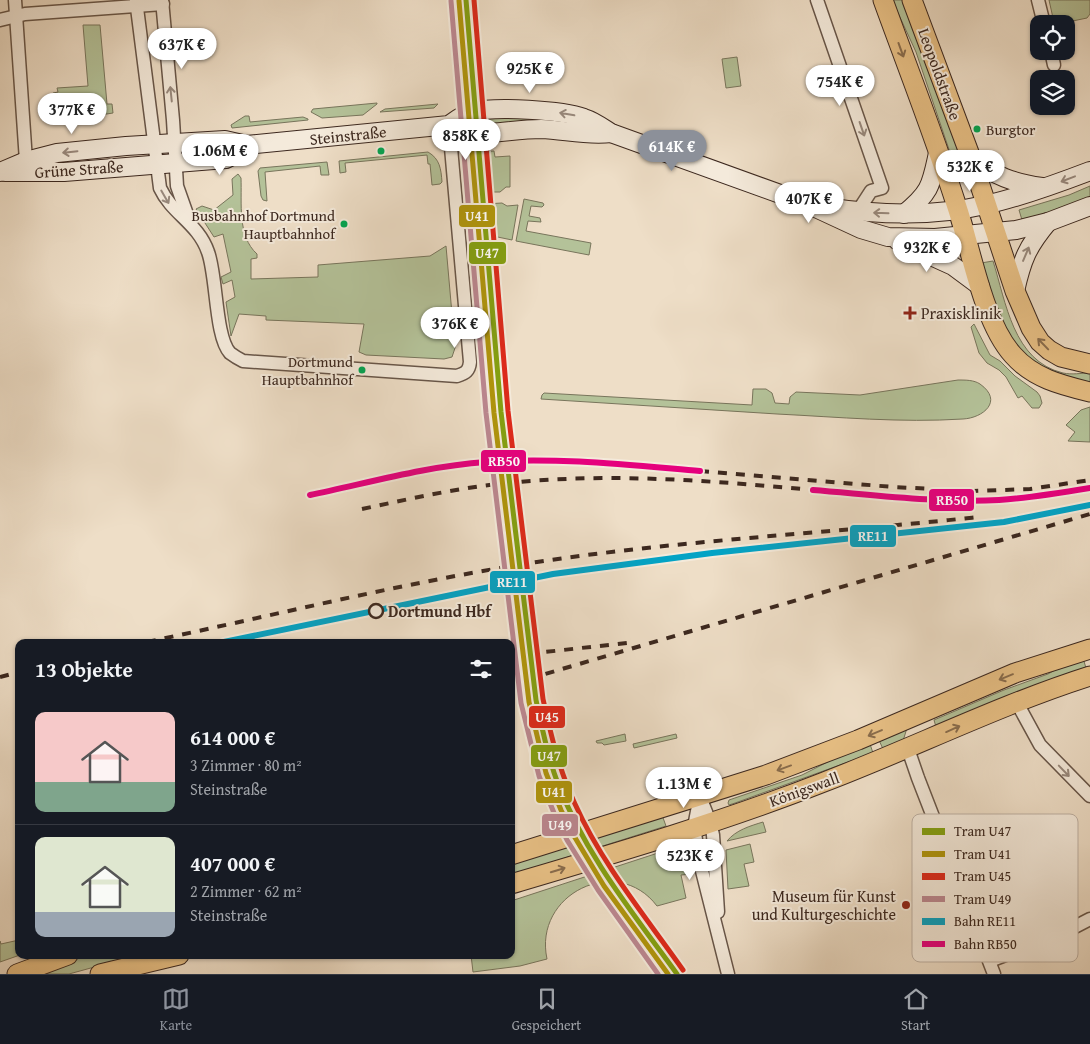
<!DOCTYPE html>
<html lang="de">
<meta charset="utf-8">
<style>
body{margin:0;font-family:"Gentium Book Plus",serif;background:#242831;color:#f1f3f6;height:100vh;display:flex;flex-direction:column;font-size:19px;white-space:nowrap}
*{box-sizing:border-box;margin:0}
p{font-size:16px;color:#9ea1a6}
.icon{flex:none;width:28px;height:28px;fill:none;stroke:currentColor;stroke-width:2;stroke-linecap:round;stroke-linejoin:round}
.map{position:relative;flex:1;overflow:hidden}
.details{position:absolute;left:15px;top:639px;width:500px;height:320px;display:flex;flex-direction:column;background:#171b24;border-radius:10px;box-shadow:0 1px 4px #0004}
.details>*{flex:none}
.buttons{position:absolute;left:1030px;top:15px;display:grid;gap:10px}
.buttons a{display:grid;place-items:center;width:45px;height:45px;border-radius:10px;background:#171b24;box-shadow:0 1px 4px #0004;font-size:25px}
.price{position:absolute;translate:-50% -42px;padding:0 11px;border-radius:18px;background:#fff;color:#222;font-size:16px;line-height:32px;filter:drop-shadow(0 1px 2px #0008)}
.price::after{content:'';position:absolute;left:50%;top:30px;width:15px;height:11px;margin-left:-8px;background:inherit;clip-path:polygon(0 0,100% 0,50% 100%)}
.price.on{background:#8c9099;color:#fff}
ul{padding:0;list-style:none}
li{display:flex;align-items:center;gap:15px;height:125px;padding:0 20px}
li+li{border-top:1px solid #363941}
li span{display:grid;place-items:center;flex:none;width:140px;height:100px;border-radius:10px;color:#555}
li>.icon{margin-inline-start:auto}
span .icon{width:60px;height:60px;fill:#fffc;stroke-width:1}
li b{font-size:21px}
h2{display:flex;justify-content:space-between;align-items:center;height:60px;padding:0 20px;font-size:21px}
.menu{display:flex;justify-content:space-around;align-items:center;height:70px;border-top:1px solid #363941;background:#171b24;font-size:14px;color:#9ea1a6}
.menu a{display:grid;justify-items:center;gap:2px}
.menu .on{color:#8c9099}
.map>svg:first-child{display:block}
.green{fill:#b4c299;stroke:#78755c}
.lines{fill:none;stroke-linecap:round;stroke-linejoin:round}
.minor-casing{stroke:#685649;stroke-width:15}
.secondary-casing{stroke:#3c281f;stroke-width:20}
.primary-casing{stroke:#3c281f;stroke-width:21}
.minor{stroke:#f4eadb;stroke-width:12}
.secondary{stroke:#f4eadb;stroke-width:18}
.primary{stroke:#e7bf84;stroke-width:19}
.rail{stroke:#3c281f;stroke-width:4;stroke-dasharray:9 9;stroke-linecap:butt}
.rail-1-casing{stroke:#f4eadb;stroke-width:10}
.rail-2-casing{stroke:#f4eadb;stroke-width:10}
.rail-1{stroke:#03a3c5;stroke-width:6}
.rail-2{stroke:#e5007d;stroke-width:6}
.tram-1-casing{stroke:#f4eadb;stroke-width:9}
.tram-2-casing{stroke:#f4eadb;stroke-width:9}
.tram-3-casing{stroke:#f4eadb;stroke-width:9}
.tram-4-casing{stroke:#f4eadb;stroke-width:9}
.tram-1{stroke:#849f11;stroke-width:5}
.tram-2{stroke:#af940c;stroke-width:5}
.tram-3{stroke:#dc2a1b;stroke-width:5}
.tram-4{stroke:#bb8790;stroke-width:5}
.oneway{stroke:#896c4c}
.oneway2{stroke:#98897d}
.bus-dot{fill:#00a651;stroke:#f4eadb;stroke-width:2}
.poi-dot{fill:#8f2418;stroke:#f4eadb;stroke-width:2}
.stop-dot{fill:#f4eadb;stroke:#3c281f;stroke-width:2.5}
.labels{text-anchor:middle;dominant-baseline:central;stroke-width:4;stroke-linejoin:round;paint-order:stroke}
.bus-label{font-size:15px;fill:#3c281f;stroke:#f4eadb;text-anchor:end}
.street-label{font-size:16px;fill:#3c281f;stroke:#f4eadb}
.poi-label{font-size:16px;fill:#3c281f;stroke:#f4eadb;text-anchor:start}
.stop-label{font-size:16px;font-weight:bold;fill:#3c281f;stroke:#f4eadb;text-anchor:start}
.key{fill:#f4eadb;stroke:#bdb0a3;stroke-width:1}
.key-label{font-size:14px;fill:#3c281f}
.line-badge{stroke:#f4eadb;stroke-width:2}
.badge-label{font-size:14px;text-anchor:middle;font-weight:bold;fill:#fff}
</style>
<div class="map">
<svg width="1090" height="974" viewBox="0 0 1090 974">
<rect width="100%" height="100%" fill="#eedec7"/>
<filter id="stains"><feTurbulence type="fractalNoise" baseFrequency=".004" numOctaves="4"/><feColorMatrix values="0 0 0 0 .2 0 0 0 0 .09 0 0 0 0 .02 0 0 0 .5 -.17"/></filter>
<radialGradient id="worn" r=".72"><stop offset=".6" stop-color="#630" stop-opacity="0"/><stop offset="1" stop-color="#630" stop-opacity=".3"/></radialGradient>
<g class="green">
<path d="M892 0H904L969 177 959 179 916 52Z"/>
<path d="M1049 0H1090V14L1087 18 1063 23 1053 18Z"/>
<path d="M83 25H100L107 104H112L113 113 55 122 53 93 58 92 57 88 88 86Z"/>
<path d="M737 57 741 86 726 88 722 59Z"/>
<path d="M377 103V104L363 115 322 118 311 112 313 109Z"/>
<path d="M438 104 434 108 380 112 385 109Z"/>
<path d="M245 116H249L250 122 303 117 308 119V120L232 128 231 125Z"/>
<path d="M536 117 583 124 486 126V118Z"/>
<path d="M494 151 495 157 510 156V187H506L500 192H491L489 178 483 179 480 152Z"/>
<path d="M428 152C440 159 441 169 442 182L440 184 432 185 430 164H428L427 155 345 163 346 172 340 173 339 161Z"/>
<path d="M327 162 329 175H321L320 166 265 172 267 201 263 200 261 196 258 171 260 168Z"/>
<path d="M238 174 241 178C242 203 237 236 257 254V258L251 259V279L318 277V265L430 256 446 246 455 348 452 357 444 359 366 355 359 352 364 324 266 320V316L239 314 231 336 226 302 235 297 232 280 223 284 221 277 231 272 223 234 214 237 196 209 202 206 214 210 233 195 232 179Z"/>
<path d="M1090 186V198L1055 213 1022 220 1019 210 1069 195Z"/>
<path d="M524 199 543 203 544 205 542 207 531 206 529 216 540 218 541 222 528 221 526 231 591 243 589 255 516 241Z"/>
<path d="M502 203 507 206 518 205 512 240 488 235 485 204Z"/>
<path d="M993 261C1006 302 1013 361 1063 373 1072 375 1081 373 1090 373V383C1081 381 1072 380 1063 377 1008 359 998 312 981 263Z"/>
<path d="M974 324 990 355 1000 361 1015 376 1037 392 1040 396 1042 403 1039 408H1032L1022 396 1018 398 1006 377 999 370 987 363 979 353 971 327Z"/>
<path d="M958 380C966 380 974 380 980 384 1004 401 983 418 963 419 901 423 838 417 777 414 698 409 620 404 541 399L542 395 544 393 752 405 753 389H766L772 393 775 403 789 404 790 397 796 392 860 395Z"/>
<path d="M1090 407V442L1068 441 1075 432 1066 425 1081 410Z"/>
<path d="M1083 658 1086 668 1014 693 936 727 934 720 1004 690 1048 674 1064 665Z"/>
<path d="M907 728 903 741 883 749 878 738Z"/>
<path d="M625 734 626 741 604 745 602 743H597L596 741Z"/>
<path d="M676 734 677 738 634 748 633 744Z"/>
<path d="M869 741 873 753 735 803 729 805 728 803 729 800 802 775Z"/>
<path d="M662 815 666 826 511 875V861Z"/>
<path d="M763 822 766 832 727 841C736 830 750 826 763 822Z"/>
<path d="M750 844 754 862 744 864 749 886 728 889 726 850Z"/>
<path d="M670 851C683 854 687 862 692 874L681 875 686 898 657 906C617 853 533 894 547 959L520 966 473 972 471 955H511V901L661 852Z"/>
<path d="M19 940 20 955 0 962V941L1 944Z"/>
<path d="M87 955H138L69 974H31Z"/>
</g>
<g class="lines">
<g class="minor-casing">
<g id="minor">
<path d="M15 0 26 161"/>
<path d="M136 0 160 188C172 214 198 223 208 252 217 276 215 337 230 353 234 356 239 359 243 361L457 376C466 373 469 371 470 362L449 125"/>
<path d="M162 0 173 120 177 186 189 220"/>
<path d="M817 0 882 188 871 191 858 211"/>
<path d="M1038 0 1044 24"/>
<path d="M0 20 25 14 163 4"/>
<path d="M1051 51 1054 65"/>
<path d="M1016 701 1040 745 1090 796"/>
<path d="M908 749 918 778 994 974"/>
<path d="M700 796 694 827 699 859 728 974"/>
<path d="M700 797 710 822 713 835 718 912"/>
<path d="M990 961 1065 932 1090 919"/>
</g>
</g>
<g class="secondary-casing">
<g id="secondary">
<path d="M449 125C455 129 459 132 466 133 490 135 516 129 541 129 565 130 587 136 611 133"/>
<path d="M971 158C995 176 1013 183 1042 187"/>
<path d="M0 172 26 161 57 153 126 146 225 140 247 145 449 125C456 120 463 114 472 112 495 106 562 110 584 118 594 121 602 127 611 133L805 203 861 229 888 237 935 238 1016 230 1048 222 1090 206"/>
<path d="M5 172H64L226 159 238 153 247 145"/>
<path d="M825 207C878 215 933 217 985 205 1021 197 1056 184 1090 171"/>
<path d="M904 214C931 192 931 185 938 153"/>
<path d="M898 241 953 266 980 286"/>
<path d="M1015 291C1022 260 1027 247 1048 222"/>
</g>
</g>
<g class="primary-casing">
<g id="primary">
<path d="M883 0C908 69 935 137 957 207 971 249 983 322 1013 355 1033 378 1061 385 1090 392"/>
<path d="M912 0 971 158 1015 291 1031 328 1040 342 1049 350 1061 357 1090 364"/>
<path d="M511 855 766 775 858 740 1015 673 1090 649"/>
<path d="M511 884C616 853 722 822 824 782 913 748 999 705 1090 676"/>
<path d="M17 974 68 955"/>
<path d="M100 974 179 955"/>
</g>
</g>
<use href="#minor" class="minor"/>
<use href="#secondary" class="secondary"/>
<use href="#primary" class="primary"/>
<g class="rail">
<path d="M700 471 893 487 974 491 1030 489 1090 480"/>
<path d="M362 509C414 498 466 486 518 482 617 473 715 481 813 490"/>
<path d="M147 642C276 615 406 582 537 562 683 540 831 533 978 517"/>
<path d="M511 659 545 652 635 642"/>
<path d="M0 677 19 672"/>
<path d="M511 684 1090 514"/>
</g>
<g class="rail-1-casing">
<path id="rail-1" d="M224 642 553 574 712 553 1004 522 1090 505"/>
</g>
<g class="rail-2-casing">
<g id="rail-2">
<path d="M813 490C875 495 937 503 999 500 1030 498 1060 493 1090 488"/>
<path d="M310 495C368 483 427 466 486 462 558 457 629 465 700 471"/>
</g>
</g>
<use href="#rail-1" class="rail-1"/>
<use href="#rail-2" class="rail-2"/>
<g class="tram-1-casing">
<path id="tram-1" d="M466 0 501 412 536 700C542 727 547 755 557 781 584 853 632 912 677 974"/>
</g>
<g class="tram-2-casing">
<path id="tram-2" d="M459 1 494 413 529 702 546 773 561 810 574 836 604 886 668 974"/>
</g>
<g class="tram-3-casing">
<path id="tram-3" d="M474 0 508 411 543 699C551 735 559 770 575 804 602 864 645 916 683 970"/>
</g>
<g class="tram-4-casing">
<path id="tram-4" d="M451 1 486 413 521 703 539 776 554 813 567 840 598 890 658 974"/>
</g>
<use href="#tram-1" class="tram-1"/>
<use href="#tram-2" class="tram-2"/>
<use href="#tram-3" class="tram-3"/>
<use href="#tram-4" class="tram-4"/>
</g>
<defs><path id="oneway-shaft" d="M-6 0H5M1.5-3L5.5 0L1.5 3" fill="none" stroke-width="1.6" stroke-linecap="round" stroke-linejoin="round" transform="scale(1.25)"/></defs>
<g class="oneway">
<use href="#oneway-shaft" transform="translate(901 50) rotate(70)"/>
<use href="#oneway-shaft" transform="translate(1043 344) rotate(-134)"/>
<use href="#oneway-shaft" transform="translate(1006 677) rotate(158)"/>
<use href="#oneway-shaft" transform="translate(953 729) rotate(-24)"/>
<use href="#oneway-shaft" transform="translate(875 733) rotate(157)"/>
<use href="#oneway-shaft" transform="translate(784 768) rotate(160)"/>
<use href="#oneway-shaft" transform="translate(558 870) rotate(-17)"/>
</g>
<g class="oneway2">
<use href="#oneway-shaft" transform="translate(171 94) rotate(-96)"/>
<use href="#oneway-shaft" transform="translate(567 114) rotate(-170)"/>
<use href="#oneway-shaft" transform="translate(862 129) rotate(71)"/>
<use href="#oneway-shaft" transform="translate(70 152) rotate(174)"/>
<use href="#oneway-shaft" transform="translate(1068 179) rotate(159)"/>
<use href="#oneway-shaft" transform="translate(165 197) rotate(60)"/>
<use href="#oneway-shaft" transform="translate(881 213) rotate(-178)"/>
<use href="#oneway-shaft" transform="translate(1026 254) rotate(-67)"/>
<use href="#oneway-shaft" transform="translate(1064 771) rotate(46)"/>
</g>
<g class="bus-dot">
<circle cx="977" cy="129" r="4.5"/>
<circle cx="381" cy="151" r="4.5"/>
<circle cx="344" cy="224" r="4.5"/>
<circle cx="362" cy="370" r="4.5"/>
</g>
<g class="poi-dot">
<path d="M907.5 305.5h5v5h5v5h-5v5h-5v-5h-5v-5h5z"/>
<circle cx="906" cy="905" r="5"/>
</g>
<circle class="stop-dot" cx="376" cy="611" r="7"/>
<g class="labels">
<g class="bus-label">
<text x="986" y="129" text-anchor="start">Burgtor</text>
<text x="335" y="215">Busbahnhof Dortmund<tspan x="335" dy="18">Hauptbahnhof</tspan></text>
<text x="353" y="361">Dortmund<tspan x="353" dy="18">Hauptbahnhof</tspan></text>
</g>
<g class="street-label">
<text transform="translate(940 74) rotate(70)">Leopoldstraße</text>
<text transform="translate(348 135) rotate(-6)">Steinstraße</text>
<text transform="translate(79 169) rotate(-4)">Grüne Straße</text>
<text transform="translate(804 789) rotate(-20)">Königswall</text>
</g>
<g class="poi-label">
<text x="921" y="313">Praxisklinik</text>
<text x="896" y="896" text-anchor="end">Museum für Kunst<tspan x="896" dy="18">und Kulturgeschichte</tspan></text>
</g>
<g class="stop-label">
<text x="388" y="611">Dortmund Hbf</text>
</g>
</g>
<rect x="912" y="814" width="166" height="148" rx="8" class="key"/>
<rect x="922" y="828" width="23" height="7" fill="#849f11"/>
<rect x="922" y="851" width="23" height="6" fill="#af940c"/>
<rect x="922" y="873" width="23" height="7" fill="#dc2a1b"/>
<rect x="922" y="896" width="23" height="6" fill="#bb8790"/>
<rect x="922" y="918" width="23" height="7" fill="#03a3c5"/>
<rect x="922" y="941" width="23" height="6" fill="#e5007d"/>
<g class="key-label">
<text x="954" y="836">Tram U47</text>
<text x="954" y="859">Tram U41</text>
<text x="954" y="881">Tram U45</text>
<text x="954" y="904">Tram U49</text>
<text x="954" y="926">Bahn RE11</text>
<text x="954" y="949">Bahn RB50</text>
</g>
<g class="line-badge">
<rect x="458" y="204" width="38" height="24" rx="5" fill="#af940c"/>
<rect x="468" y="241" width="39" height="24" rx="5" fill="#849f11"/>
<rect x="480" y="449" width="47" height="24" rx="5" fill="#e5007d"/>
<rect x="928" y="488" width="47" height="24" rx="5" fill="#e5007d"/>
<rect x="849" y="524" width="48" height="24" rx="5" fill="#03a3c5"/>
<rect x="489" y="570" width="47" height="24" rx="5" fill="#03a3c5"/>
<rect x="528" y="705" width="38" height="24" rx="5" fill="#dc2a1b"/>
<rect x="530" y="744" width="38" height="24" rx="5" fill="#849f11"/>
<rect x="535" y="780" width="38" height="24" rx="5" fill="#af940c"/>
<rect x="541" y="813" width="38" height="24" rx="5" fill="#bb8790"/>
</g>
<g class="badge-label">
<text x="477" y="221">U41</text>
<text x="487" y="258">U47</text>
<text x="504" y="466">RB50</text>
<text x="952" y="505">RB50</text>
<text x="873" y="541">RE11</text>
<text x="512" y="587">RE11</text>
<text x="547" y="722">U45</text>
<text x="549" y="761">U47</text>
<text x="554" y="797">U41</text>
<text x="560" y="830">U49</text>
</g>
<rect width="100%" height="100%" filter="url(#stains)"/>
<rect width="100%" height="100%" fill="url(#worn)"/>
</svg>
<div class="buttons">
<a><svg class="icon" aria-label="locate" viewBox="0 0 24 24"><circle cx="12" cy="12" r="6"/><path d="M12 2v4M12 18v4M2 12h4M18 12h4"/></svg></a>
<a><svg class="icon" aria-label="layers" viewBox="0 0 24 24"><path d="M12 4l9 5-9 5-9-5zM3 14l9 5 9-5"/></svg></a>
</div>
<b class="price" style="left:182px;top:70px">637K €</b>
<b class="price" style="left:530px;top:94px">925K €</b>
<b class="price" style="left:840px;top:107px">754K €</b>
<b class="price" style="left:72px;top:135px">377K €</b>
<b class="price" style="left:466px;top:161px">858K €</b>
<b class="price on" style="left:672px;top:172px">614K €</b>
<b class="price" style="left:220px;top:176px">1.06M €</b>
<b class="price" style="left:970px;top:192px">532K €</b>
<b class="price" style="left:809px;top:224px">407K €</b>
<b class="price" style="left:927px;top:273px">932K €</b>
<b class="price" style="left:455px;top:349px">376K €</b>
<b class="price" style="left:684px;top:809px">1.13M €</b>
<b class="price" style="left:690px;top:881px">523K €</b>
<section class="details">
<h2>13 Objekte<svg class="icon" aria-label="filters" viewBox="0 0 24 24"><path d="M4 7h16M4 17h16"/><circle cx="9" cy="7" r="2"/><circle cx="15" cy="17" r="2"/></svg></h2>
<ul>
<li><span style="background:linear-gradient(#f6c9c9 70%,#7fa58c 0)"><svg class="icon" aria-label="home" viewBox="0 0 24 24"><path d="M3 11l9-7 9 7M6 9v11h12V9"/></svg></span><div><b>614 000 €</b><p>3 Zimmer · 80 m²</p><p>Steinstraße</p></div></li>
<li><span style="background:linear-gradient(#dfe7d0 75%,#9aa5b1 0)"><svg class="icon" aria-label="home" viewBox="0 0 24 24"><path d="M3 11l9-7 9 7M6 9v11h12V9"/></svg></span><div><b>407 000 €</b><p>2 Zimmer · 62 m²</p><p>Steinstraße</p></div></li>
</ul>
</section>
</div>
<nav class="menu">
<a class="on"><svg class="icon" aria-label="map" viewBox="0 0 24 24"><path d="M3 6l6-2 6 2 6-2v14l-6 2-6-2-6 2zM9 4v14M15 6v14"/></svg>Karte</a>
<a><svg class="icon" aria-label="saved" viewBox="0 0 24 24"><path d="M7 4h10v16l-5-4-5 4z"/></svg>Gespeichert</a>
<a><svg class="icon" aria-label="home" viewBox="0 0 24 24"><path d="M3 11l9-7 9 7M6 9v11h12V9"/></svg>Start</a>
</nav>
